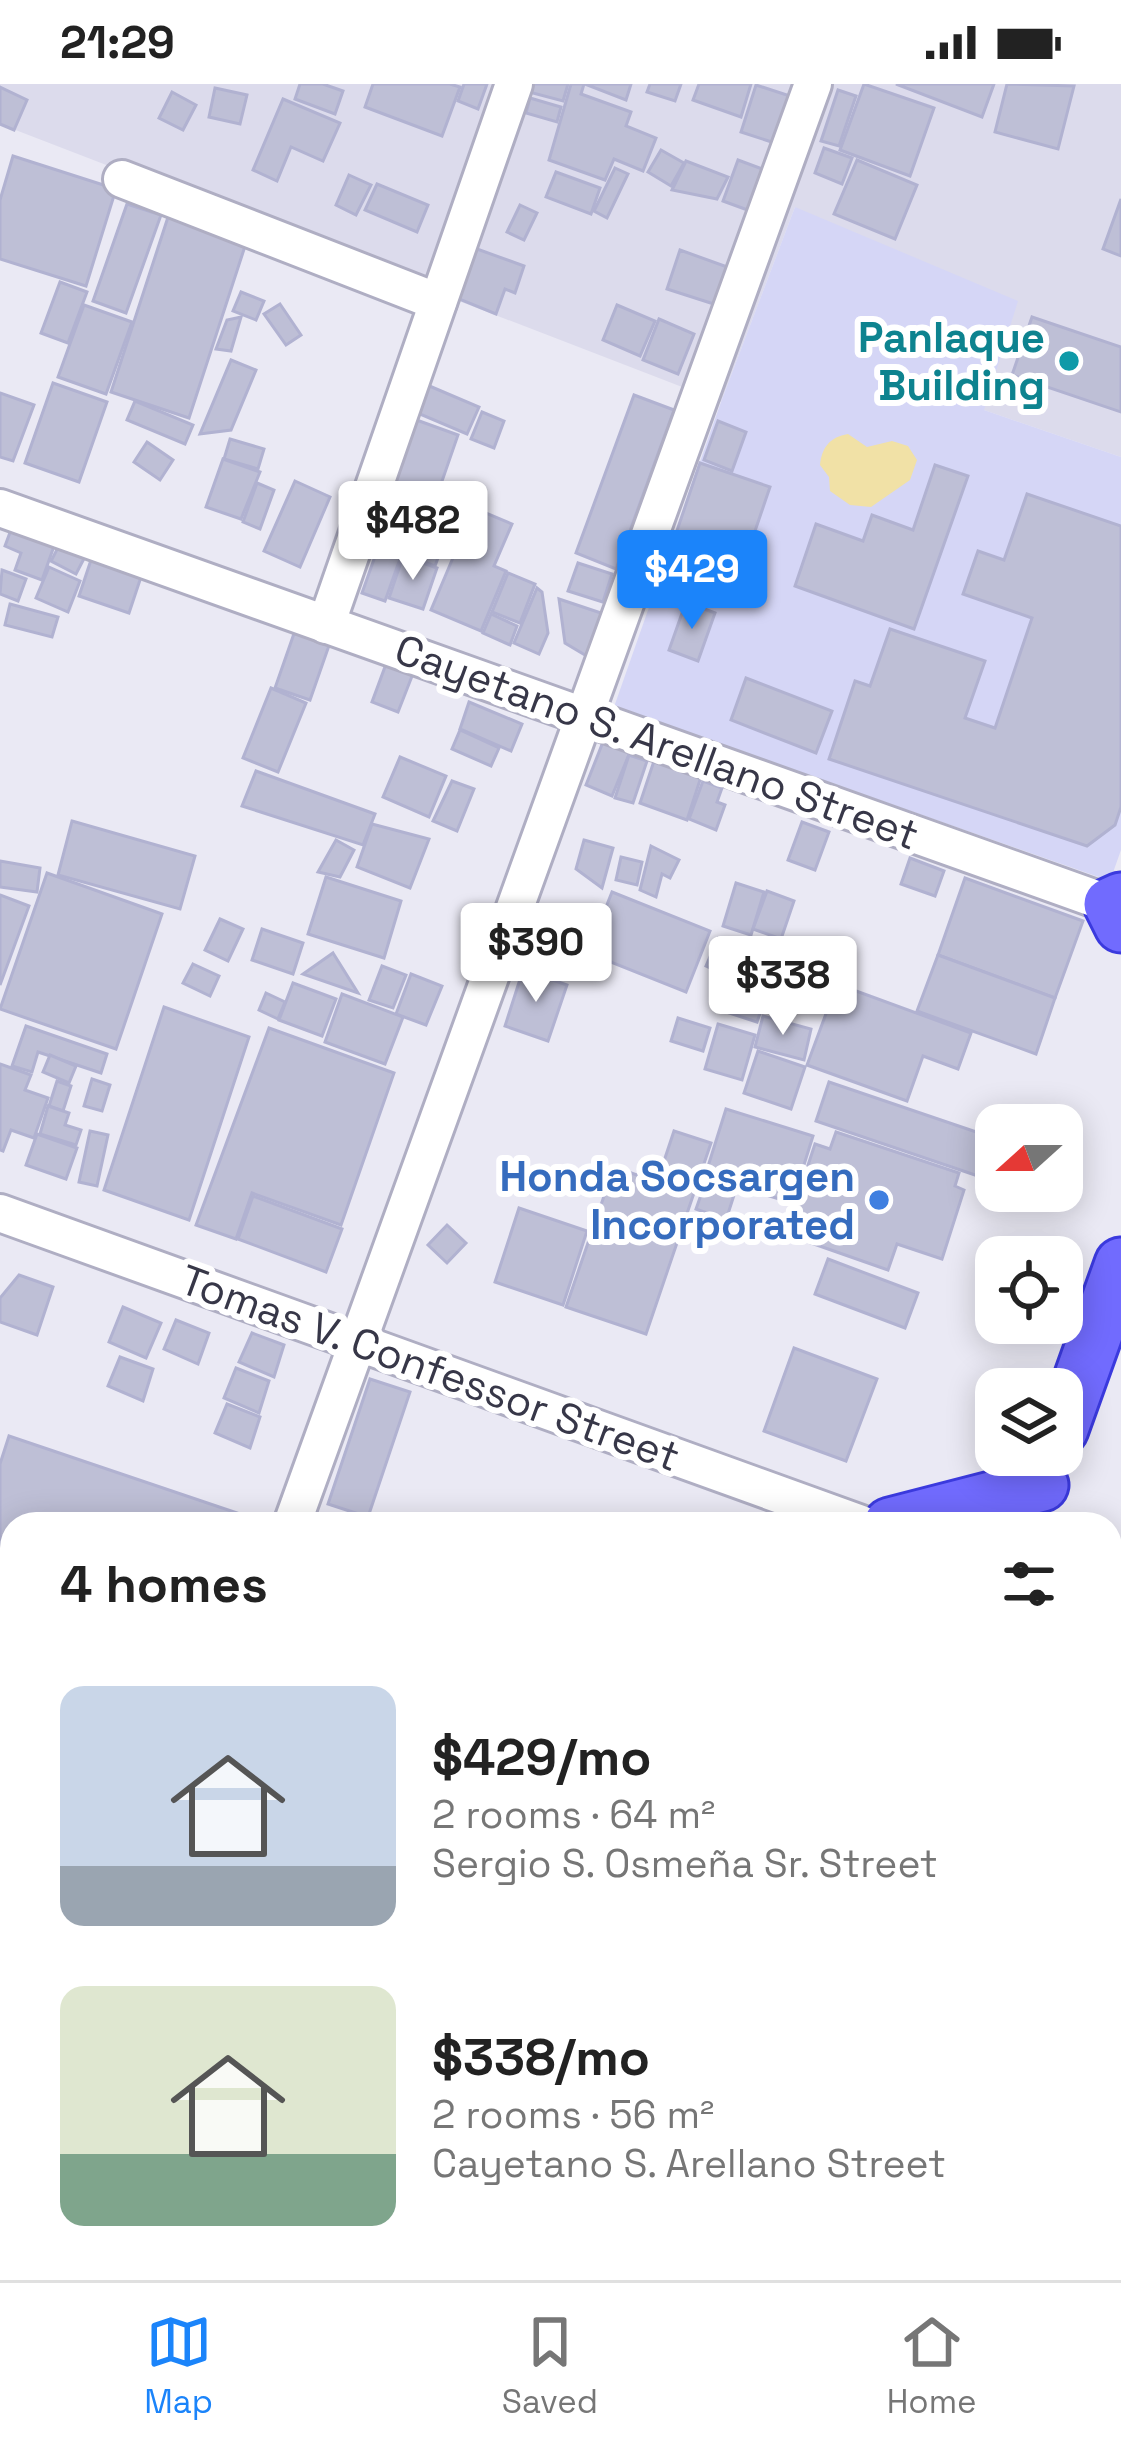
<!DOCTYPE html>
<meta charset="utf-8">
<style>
body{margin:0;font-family:"Space Grotesk",sans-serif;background:#f2f2f2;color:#222;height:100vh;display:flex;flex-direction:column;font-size:45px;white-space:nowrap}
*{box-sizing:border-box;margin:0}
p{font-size:39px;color:#767676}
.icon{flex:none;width:66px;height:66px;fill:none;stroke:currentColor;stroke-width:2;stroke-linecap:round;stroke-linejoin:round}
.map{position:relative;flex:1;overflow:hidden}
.details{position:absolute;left:0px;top:1428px;width:1122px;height:768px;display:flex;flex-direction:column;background:#fff;border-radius:36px 36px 0 0;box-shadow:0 6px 30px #0003}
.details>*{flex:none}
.needle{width:78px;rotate:249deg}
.controls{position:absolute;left:975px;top:1020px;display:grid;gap:24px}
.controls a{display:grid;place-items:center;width:108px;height:108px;border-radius:24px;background:#fff;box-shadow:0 6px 30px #0003;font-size:60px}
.price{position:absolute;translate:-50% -102px;padding:0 27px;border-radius:12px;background:#fff;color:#222;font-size:39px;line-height:78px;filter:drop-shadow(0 3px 6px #0008)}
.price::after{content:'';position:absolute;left:50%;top:72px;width:36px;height:27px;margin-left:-18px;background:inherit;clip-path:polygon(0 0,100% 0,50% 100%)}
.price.active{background:#1b84fa;color:#fff}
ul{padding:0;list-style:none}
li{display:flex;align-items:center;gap:36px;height:300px;padding:0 60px}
li span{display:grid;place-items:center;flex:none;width:336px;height:240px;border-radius:24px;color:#555}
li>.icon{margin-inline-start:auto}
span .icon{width:144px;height:144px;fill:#fffc;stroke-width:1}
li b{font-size:51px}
h2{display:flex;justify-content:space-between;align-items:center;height:144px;padding:0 60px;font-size:51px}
.status{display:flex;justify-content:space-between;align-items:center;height:84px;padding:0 60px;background:#fff;direction:ltr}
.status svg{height:33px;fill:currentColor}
.tab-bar{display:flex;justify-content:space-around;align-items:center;height:168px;border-top:3px solid #e0e0e0;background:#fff;font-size:33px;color:#767676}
.tab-bar a{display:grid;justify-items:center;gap:6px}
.tab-bar .active{color:#1b84fa}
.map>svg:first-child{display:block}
.residential{fill:#dcdbec}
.commercial{fill:#d5d6f6}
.water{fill:#f1e1a6}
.building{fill:#bebfd6;stroke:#b1b2d1;stroke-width:3}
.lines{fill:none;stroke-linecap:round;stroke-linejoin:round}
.minor-casing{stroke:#afaec3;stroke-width:42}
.highway-casing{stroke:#3b3ade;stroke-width:57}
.minor{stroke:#fff;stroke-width:36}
.highway{stroke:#716bfe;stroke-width:51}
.culture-dot{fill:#0f9aa8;stroke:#fff;stroke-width:4.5}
.shop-dot{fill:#3f7fe0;stroke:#fff;stroke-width:4.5}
.labels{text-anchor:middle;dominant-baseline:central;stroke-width:12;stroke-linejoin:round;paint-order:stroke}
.culture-label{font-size:42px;font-weight:bold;fill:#0d838f;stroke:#fff;text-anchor:end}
.street-label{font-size:42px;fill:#373748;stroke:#fff}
.shop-label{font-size:42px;font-weight:bold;fill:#366cbe;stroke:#fff;text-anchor:end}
</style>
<div class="status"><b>21:29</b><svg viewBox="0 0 49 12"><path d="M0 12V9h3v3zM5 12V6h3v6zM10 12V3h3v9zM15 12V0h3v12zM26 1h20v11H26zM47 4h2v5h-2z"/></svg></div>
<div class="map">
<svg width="1121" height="2196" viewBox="0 0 1121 2196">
<rect width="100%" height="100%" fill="#eae9f4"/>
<path class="residential" d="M0 0H1121V373L984 326 795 123 721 318 0 40Z"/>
<path class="commercial" d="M795 123 1018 217 984 326 1121 373V766L1110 797 614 623 721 318Z"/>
<path class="water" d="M848 350 867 363 892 357 908 362 917 376 910 396 871 423 850 421 830 407 829 393 820 381C822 363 830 353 848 350Z"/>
<g class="building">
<path d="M300 0H323L343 7 335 30 295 15Z"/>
<path d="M373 0H450L460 3 442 52 365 23Z"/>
<path d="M464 0H487L478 25 458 17Z"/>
<path d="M532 0H568L563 17 529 8Z"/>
<path d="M571 0H584L581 10 631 28 626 42 656 54 643 87 614 75 605 96 549 76Z"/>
<path d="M585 0H631L626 16Z"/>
<path d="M650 0H681L675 17 647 8Z"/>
<path d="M699 0H751L741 33 693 16Z"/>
<path d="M864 0 934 24 910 92 840 66Z"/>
<path d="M896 0H994L982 33Z"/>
<path d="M1007 0 1074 2 1058 65 995 48Z"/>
<path d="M756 1 796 14 781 61 741 48Z"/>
<path d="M0 3 27 16 14 46 0 40Z"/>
<path d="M215 4 247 11 240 40 209 33Z"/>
<path d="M838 6 856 12 839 62 821 57Z"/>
<path d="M172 8 196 21 183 46 159 34Z"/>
<path d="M530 14 561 23 557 38 526 29Z"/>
<path d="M283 15 340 39 323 77 291 63 277 97 253 86Z"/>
<path d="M824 64 852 74 842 100 815 89Z"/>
<path d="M661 66 684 79 671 102 648 88Z"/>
<path d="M13 72 116 105 86 202 0 175V116Z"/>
<path d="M738 76 768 87 753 128 723 117Z"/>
<path d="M857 76 917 101 895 155 834 130Z"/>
<path d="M686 77 728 93 717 115 672 106Z"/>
<path d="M615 84 628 90 607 134 594 127Z"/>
<path d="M556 88 600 104 591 130 546 113Z"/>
<path d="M349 91 371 101 356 131 336 121Z"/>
<path d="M377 100 428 121 417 148 365 126Z"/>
<path d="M1121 115V172L1103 165Z"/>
<path d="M127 120 161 131 126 229 93 217Z"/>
<path d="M520 121 537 129 524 156 507 148Z"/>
<path d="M170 127 248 153 189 334 111 308Z"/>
<path d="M477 165 524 182 515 209 505 205 496 230 459 215Z"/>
<path d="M680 166 730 184 720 222 667 205Z"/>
<path d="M60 198 87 208 68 259 41 249Z"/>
<path d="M241 208 264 217 256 236 233 227Z"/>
<path d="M280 220 301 251 286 261 264 230Z"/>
<path d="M84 221 132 238 106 310 58 293Z"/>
<path d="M617 221 655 237 640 272 603 256Z"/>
<path d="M241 233 231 267 216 265 227 236Z"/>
<path d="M1032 233 1121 263V328L1012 291Z"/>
<path d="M659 235 694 250 678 290 643 276Z"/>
<path d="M231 276 256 286 231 346 200 350Z"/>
<path d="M420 298 479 323 467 350 408 325Z"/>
<path d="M53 299 107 318 79 398 25 379Z"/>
<path d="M0 309 34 321 13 377 0 373Z"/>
<path d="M634 311 674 326 616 485 576 469Z"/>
<path d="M135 317 193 341 185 360 127 336Z"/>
<path d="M482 328 504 337 494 364 471 355Z"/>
<path d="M411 334 458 351 441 400 462 408 435 482 367 457Z"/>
<path d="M718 337 746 348 732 387 704 376Z"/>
<path d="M230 355 264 365 258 385 224 375Z"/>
<path d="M147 358 173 376 160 396 134 378Z"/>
<path d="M223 375 260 388 241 435 206 423Z"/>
<path d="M700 379 770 403 739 494 669 470Z"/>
<path d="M935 381 968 392 914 545 795 502 816 440 863 457 872 431 913 446Z"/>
<path d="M295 397 330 413 300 483 264 467Z"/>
<path d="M257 399 274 406 260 445 243 438Z"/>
<path d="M1027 410 1121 442V723L1115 741 1087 762 829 675 855 597 870 602 890 545 985 577 965 634 995 644 1032 534 963 510 978 467 1004 476Z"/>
<path d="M474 424 512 440 494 482 506 487 481 547 431 526Z"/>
<path d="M15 435 58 451 42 496 15 486 21 469 5 462Z"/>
<path d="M63 454 88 467 76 490 51 477Z"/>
<path d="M378 464 401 472 385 517 362 509Z"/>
<path d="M93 470 143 487 129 529 79 512Z"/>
<path d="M403 472 437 484 423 525 389 514Z"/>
<path d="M578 479 612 490 603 518 568 507Z"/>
<path d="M49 483 80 497 68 528 36 514Z"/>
<path d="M2 486 26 495 18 517 0 510Z"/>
<path d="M508 489 535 500 520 539 492 528Z"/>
<path d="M537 504 542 508 548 549 539 570 514 559Z"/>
<path d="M559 515 604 530 590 574 565 559Z"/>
<path d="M686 518 715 529 698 577 669 566Z"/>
<path d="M10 520 58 533 52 553 5 541Z"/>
<path d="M491 530 517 542 510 561 483 549Z"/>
<path d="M297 541 332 553 310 616 275 604Z"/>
<path d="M389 572 416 582 398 628 372 618Z"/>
<path d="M746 594 832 627 816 669 731 636Z"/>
<path d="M271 604 306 619 278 688 243 674Z"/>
<path d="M469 618 522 640 511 667 460 645Z"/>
<path d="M460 646 499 664 491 682 452 665Z"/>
<path d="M603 658 630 668 612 712 586 701Z"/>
<path d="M629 671 647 677 633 719 615 714Z"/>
<path d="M400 673 446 692 429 733 383 713Z"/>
<path d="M654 677 701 693 687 736 640 719Z"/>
<path d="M256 687 375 730 363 761 242 722Z"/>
<path d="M452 697 474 705 457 747 433 737Z"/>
<path d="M703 697 722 704 717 718 725 721 716 746 689 735Z"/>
<path d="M72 737 195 772 180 825 58 791Z"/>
<path d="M802 738 829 748 815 786 788 776Z"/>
<path d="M372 740 429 755 410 804 357 783Z"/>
<path d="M336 756 354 766 340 793 318 788Z"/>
<path d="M584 756 613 764 602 804 576 785Z"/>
<path d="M651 762 679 776 670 794 662 790 656 813 640 806Z"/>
<path d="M621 773 642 778 637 801 616 796Z"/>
<path d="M910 774 944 787 935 812 901 800Z"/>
<path d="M0 777 40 784 37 808 0 803Z"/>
<path d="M47 789 162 830 116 965 0 925Z"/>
<path d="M326 793 401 817 384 874 308 850Z"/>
<path d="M965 794 1083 837 1055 914 938 871Z"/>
<path d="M736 799 764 808 751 851 723 842Z"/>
<path d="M767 807 794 817 781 855 753 845Z"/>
<path d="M612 808 710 847 686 908 588 869Z"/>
<path d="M0 811 29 822 0 901Z"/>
<path d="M531 831 577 851 566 877 521 858Z"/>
<path d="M220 835 243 845 228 877 205 866Z"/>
<path d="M262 845 303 859 293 890 252 876Z"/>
<path d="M718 854 745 867 732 894 706 882Z"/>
<path d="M747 866 785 881 771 920 733 905Z"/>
<path d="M333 869 358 909 303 890Z"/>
<path d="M793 871 820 883 806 917 779 906Z"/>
<path d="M938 871 1055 914 1036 970 917 927Z"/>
<path d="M193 880 219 892 210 912 183 899Z"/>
<path d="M382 882 406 891 393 924 369 916Z"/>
<path d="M523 886 567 901 548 957 505 942Z"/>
<path d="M411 890 442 902 426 941 396 930Z"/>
<path d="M293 899 336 915 322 952 279 936Z"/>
<path d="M837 900 971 949 958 985 923 972 907 1017 807 981Z"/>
<path d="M729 908 763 921 757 938 723 927Z"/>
<path d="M266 909 285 918 278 935 259 926Z"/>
<path d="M342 910 403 933 385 980 325 958Z"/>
<path d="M164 923 249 953 189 1136 104 1106Z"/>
<path d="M763 932 811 945 804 976 755 963Z"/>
<path d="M678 934 710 944 703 967 671 957Z"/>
<path d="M718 940 755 951 742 996 705 985Z"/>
<path d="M26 942 107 970 101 989 38 968 32 988 12 982Z"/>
<path d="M269 944 394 989 341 1141 252 1109 236 1155 196 1141Z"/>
<path d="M758 967 805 983 791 1025 744 1009Z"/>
<path d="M50 971 76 982 69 999 43 988Z"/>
<path d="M0 980 31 991 25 1006 48 1014 34 1054 11 1046 3 1067 0 1066Z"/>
<path d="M92 995 110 1001 102 1027 84 1022Z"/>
<path d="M57 997 71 1002 63 1027 49 1022Z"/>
<path d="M829 998 994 1054 981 1093 816 1037Z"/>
<path d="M48 1022 69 1029 65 1041 81 1046 76 1061 40 1050Z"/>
<path d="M726 1025 813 1052 792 1119 705 1092Z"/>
<path d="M90 1047 108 1051 97 1102 79 1098Z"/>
<path d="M674 1047 711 1059 646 1250 566 1223 614 1083 657 1098Z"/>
<path d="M836 1048 959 1089 955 1102 964 1106 942 1175 897 1160 888 1186 811 1159 819 1136 793 1127 815 1060 830 1065Z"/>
<path d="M37 1050 77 1064 66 1095 26 1081Z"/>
<path d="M707 1094 736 1105 726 1136 696 1125Z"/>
<path d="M253 1112 342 1145 326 1188 238 1155Z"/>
<path d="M519 1124 587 1147 563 1221 495 1198Z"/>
<path d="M447 1141 466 1159 447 1179 428 1161Z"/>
<path d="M828 1175 918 1209 905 1244 815 1210Z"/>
<path d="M19 1191 53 1203 37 1251 0 1238V1214Z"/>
<path d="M123 1223 161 1239 146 1274 109 1258Z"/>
<path d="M176 1236 209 1249 198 1280 164 1265Z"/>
<path d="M252 1249 284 1261 274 1293 239 1278Z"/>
<path d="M794 1264 877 1295 846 1377 764 1347Z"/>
<path d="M120 1273 153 1285 143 1317 108 1302Z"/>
<path d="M236 1284 269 1297 259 1329 224 1314Z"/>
<path d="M370 1295 410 1308 368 1433 328 1420Z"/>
<path d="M227 1320 260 1333 250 1364 215 1349Z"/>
<path d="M9 1352 258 1436 257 1440H12V1511L0 1506V1380Z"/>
<path d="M1110 1678 1121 1682V1764L1110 1759Z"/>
<path d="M12 1910V1988L0 1983V1943Z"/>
<path d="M0 1991 12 1995V2048L0 2044Z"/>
<path d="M103 2184H122L154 2196H98Z"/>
<path d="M159 2184H226L222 2196H155Z"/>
<path d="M341 2184H413L435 2192 433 2196H337Z"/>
</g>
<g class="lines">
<g class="minor-casing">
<g id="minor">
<path d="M122 95 438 218"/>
<path d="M0 424 1110 820"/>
<path d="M326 541 514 0"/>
<path d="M0 1129 861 1440"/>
<path d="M292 1440 813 0"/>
<path d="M0 1848 12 1853"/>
<path d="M461 2184 494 2196"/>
<path d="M967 2184 1003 2196"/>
<path d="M22 2196 26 2184"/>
</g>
</g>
<g class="highway-casing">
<g id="highway">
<path d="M1121 815 1110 820 1121 842"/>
<path d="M1062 1345 1121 1180"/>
<path d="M890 1440 1042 1401"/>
<path d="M1110 1549 1121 1546"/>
<path d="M718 2184 724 2196"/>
<path d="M761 2196 765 2184"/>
<path d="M838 2196 862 2184"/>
</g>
</g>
<use href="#minor" class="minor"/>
<use href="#highway" class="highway"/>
</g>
<circle class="culture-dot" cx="1069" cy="277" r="12"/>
<circle class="shop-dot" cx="879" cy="1116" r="12"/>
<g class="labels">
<g class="culture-label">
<text x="1045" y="253">Panlaque<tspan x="1045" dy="48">Building</tspan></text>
</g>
<g class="street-label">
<text transform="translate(657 658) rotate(20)">Cayetano S. Arellano Street</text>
<text transform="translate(430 1284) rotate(20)">Tomas V. Confessor Street</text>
</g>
<g class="shop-label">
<text x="855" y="1092">Honda Socsargen<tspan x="855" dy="48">Incorporated</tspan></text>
</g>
</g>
</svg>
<div class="controls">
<a><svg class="needle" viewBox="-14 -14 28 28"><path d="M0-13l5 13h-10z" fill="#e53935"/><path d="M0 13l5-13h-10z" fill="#767676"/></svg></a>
<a><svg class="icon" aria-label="locate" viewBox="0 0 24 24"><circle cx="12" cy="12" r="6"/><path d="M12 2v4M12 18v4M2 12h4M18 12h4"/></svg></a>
<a><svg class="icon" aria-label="layers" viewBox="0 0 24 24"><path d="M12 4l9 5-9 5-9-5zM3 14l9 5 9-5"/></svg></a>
</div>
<b class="price" style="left:413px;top:499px">$482</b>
<b class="price active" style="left:692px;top:548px">$429</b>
<b class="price" style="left:536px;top:921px">$390</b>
<b class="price" style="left:783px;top:954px">$338</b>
<section class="details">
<h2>4 homes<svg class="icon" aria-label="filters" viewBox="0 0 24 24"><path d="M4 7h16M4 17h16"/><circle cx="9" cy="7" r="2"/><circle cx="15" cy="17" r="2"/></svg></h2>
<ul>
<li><span style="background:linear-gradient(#c9d6e8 75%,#9aa5b1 0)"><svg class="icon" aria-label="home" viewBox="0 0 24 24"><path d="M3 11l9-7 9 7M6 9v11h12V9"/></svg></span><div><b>$429/mo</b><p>2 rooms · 64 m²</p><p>Sergio S. Osmeña Sr. Street</p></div></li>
<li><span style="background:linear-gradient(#dfe7d0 70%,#7fa58c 0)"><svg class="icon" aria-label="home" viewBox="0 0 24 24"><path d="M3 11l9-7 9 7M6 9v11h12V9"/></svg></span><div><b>$338/mo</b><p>2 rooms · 56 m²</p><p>Cayetano S. Arellano Street</p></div></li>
</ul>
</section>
</div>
<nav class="tab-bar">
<a class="active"><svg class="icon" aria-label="map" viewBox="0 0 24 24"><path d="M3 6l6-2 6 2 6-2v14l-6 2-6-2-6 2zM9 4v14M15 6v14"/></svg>Map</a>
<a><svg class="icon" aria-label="saved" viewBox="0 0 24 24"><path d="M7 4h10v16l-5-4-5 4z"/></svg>Saved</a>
<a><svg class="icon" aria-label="home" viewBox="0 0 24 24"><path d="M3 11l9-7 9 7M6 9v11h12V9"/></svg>Home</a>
</nav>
